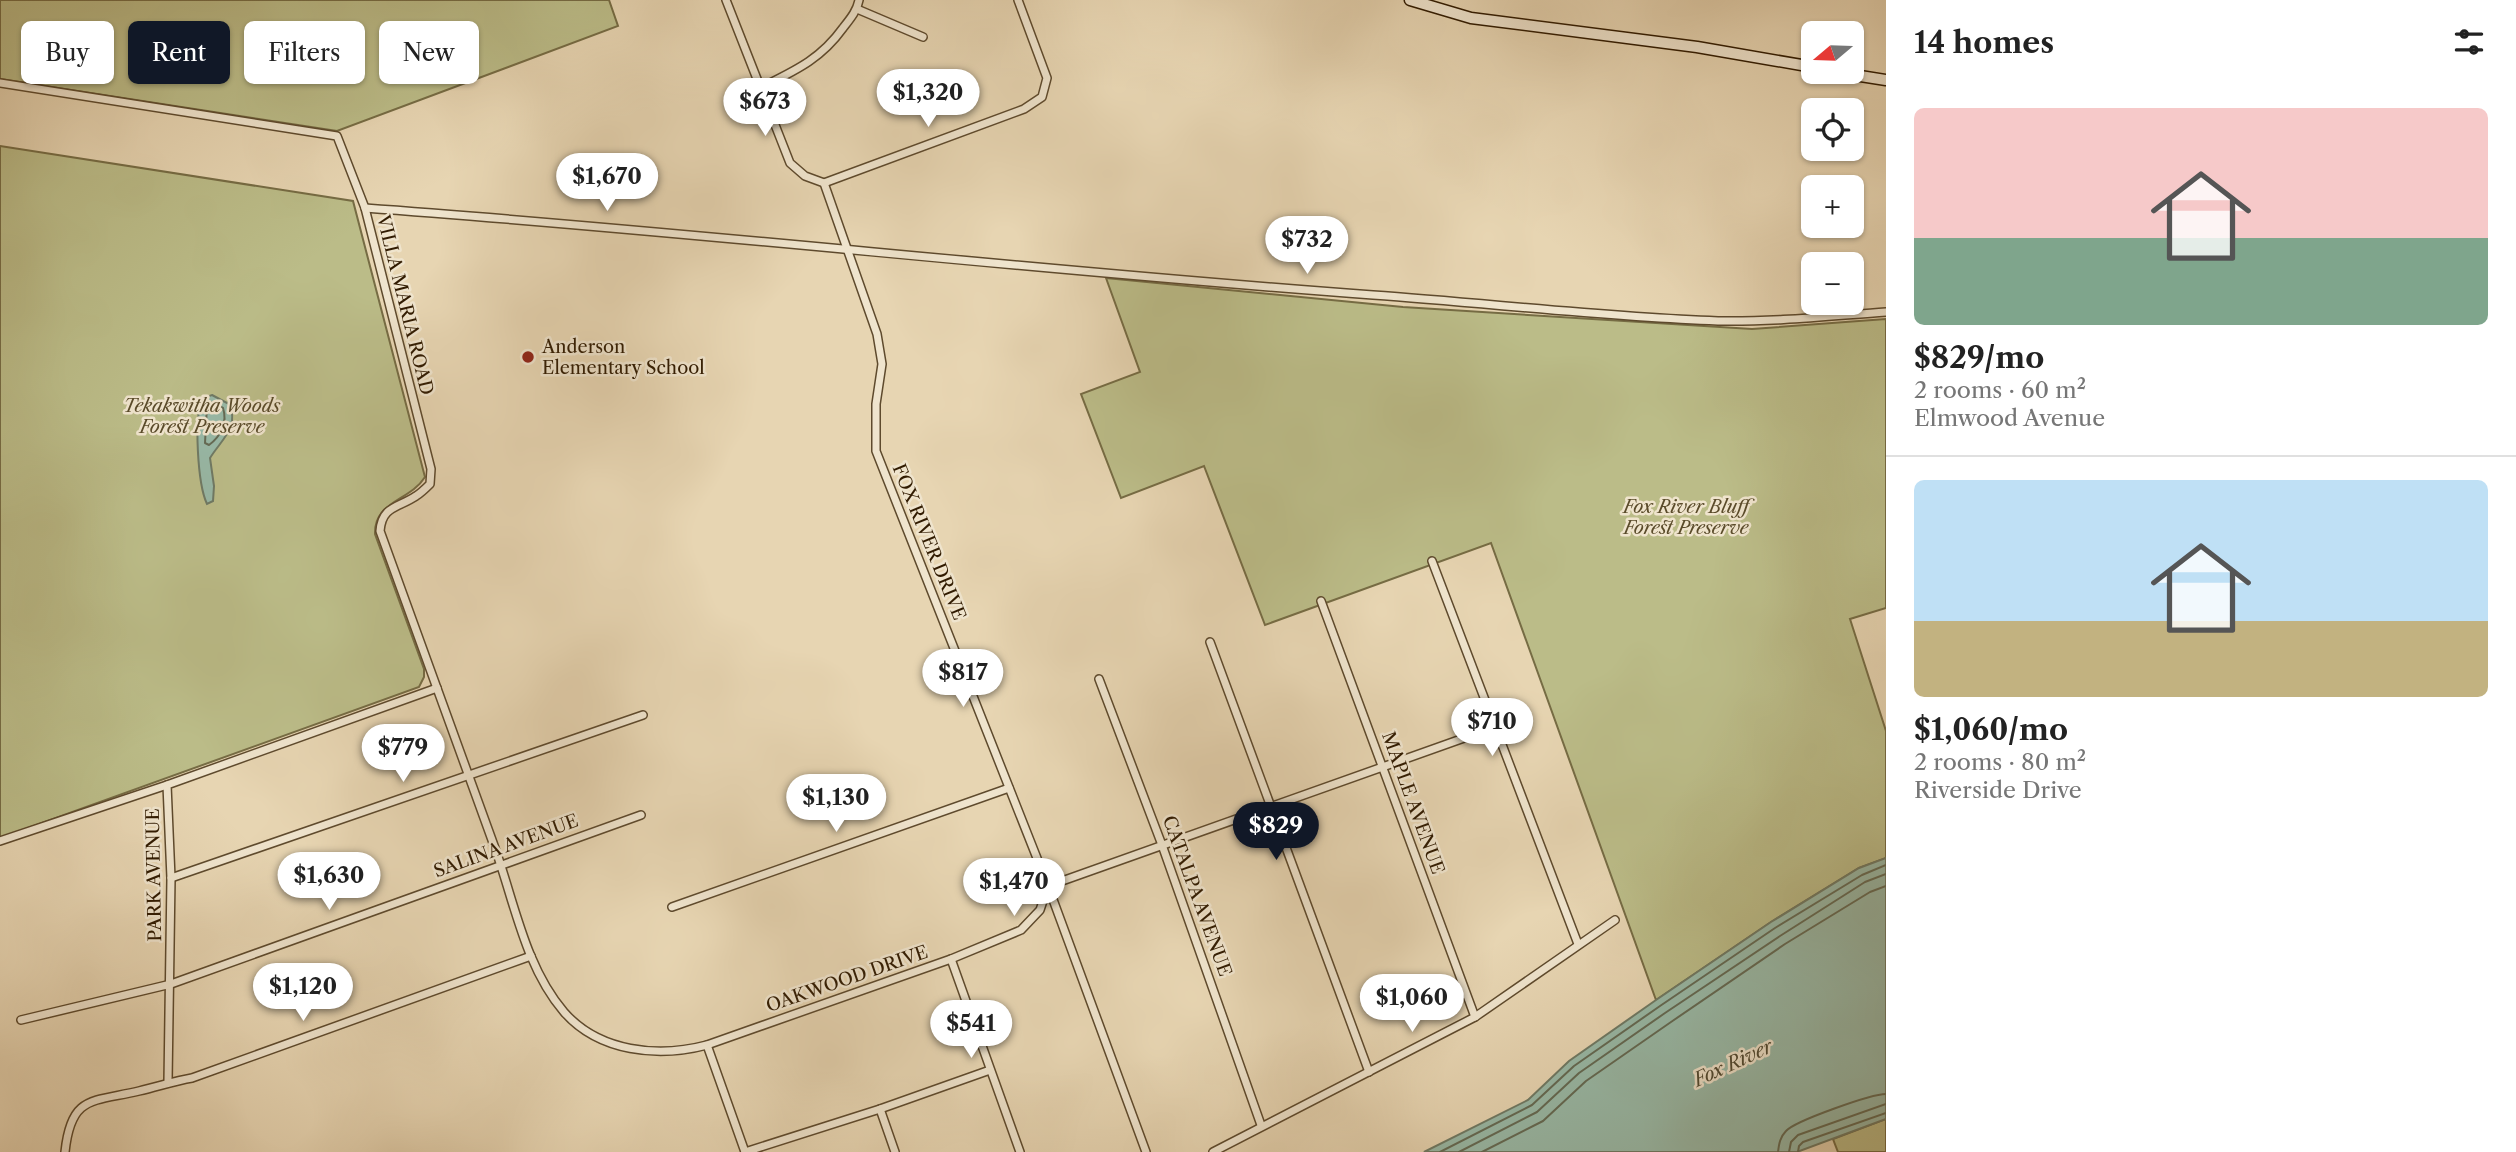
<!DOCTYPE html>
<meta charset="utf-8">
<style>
body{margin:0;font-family:"Libre Caslon Text",serif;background:#f2f2f2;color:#222;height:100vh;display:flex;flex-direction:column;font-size:26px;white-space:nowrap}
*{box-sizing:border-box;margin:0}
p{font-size:23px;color:#767676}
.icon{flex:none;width:38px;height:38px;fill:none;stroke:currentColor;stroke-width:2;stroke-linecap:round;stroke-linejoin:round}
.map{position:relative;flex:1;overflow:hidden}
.side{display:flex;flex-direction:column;background:#fff;width:630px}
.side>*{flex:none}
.hud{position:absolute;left:21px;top:21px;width:665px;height:63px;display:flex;gap:14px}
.needle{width:46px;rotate:251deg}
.controls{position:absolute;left:1801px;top:21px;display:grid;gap:14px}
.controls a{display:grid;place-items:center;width:63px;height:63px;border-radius:10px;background:#fff;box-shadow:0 2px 5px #0004;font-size:35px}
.price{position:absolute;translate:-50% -60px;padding:0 16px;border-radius:24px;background:#fff;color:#222;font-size:23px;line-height:46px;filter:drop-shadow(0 2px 4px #0008)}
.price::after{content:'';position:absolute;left:50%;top:42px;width:21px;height:16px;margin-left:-10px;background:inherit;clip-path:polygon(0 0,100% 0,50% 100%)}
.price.current{background:#111827;color:#fff}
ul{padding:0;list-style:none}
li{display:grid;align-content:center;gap:14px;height:371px;padding:0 28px}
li+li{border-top:2px solid #e0e0e0}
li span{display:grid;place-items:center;height:217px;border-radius:10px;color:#555}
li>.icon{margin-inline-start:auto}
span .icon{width:126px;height:126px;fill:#fffc;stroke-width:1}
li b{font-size:30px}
h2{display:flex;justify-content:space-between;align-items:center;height:84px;padding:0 28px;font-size:30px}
.pill{padding:0 24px;border-radius:10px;background:#fff;box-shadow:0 2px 5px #0004;font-size:24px;line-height:63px}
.pill.current{background:#111827;color:#fff}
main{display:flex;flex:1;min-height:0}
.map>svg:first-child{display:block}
.green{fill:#bbbc88;stroke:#766c44;stroke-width:2}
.water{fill:#98b9a7;stroke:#6f7a65;stroke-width:2}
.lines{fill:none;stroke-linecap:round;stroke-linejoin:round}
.shore{stroke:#646a54;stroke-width:2}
.street-casing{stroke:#5e4a2d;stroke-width:10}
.secondary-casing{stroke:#311b01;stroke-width:13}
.street{stroke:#efe4cd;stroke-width:7}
.secondary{stroke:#efe4cd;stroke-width:10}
.poi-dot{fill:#8f2418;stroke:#efe4cd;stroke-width:2.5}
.labels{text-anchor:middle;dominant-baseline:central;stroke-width:5;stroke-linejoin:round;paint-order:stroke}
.street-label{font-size:18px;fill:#311b01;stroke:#efe4cd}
.poi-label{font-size:18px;fill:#311b01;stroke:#efe4cd;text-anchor:start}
.park-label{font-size:18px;font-style:italic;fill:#5a4b2a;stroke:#efe4cd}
.water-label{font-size:19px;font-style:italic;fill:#504a33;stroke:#efe4cd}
</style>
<main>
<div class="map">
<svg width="1886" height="1152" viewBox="0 0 1886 1152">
<rect width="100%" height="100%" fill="#e7d5b2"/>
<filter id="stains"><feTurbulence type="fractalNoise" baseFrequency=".00286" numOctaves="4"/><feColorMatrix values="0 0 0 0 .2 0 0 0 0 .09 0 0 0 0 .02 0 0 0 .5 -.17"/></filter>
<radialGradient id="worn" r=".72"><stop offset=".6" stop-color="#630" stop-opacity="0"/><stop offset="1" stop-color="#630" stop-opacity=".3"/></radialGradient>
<g class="green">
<path d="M0 0H609L618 26 337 131 0 79Z"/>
<path d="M0 146 353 201 425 477C410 501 374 501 375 534L424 669V677L419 687 0 838Z"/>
<path d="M1106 278 1403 307 1752 329 1886 319V608L1850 619 1886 731V858L1859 868 1771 922 1656 1000 1491 543 1265 625 1204 466 1121 498 1081 394 1140 372Z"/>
<path d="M1886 1119V1152H1838L1833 1139Z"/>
</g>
<g class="water">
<path d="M212 395 229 404C240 427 221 440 210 458L214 486 213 501 207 504C198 485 193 416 203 398Z"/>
<path d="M1886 858V1119L1797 1152H1424L1528 1100 1569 1061 1656 1000 1771 922 1859 868Z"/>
</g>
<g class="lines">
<g class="shore">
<path d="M212 402 223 408C228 423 220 437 209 445L205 443 207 406Z"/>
<path d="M1440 1152 1532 1105 1574 1066 1660 1006 1775 928 1862 875 1886 865"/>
<path d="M1459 1152 1537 1112 1579 1073 1665 1013 1780 936 1865 882 1886 874"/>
<path d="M1482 1152 1543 1121 1586 1081 1671 1022 1785 944 1870 892 1886 886"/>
<path d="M1778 1152C1779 1144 1780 1137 1786 1131 1795 1121 1871 1094 1886 1094"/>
<path d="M1789 1152 1791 1142 1798 1135 1886 1104"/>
<path d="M1798 1152 1799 1146 1803 1142 1886 1113"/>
</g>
<g class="street-casing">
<g id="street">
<path d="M726 0 790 163 805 176 824 183 877 334 882 364 876 404V451L1048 886 1146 1152"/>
<path d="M857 9 923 37"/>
<path d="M0 83 337 136 365 208 431 469 430 484C426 488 421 493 416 496 398 508 382 506 380 531 419 638 458 745 496 851 515 905 526 968 564 1012 599 1052 658 1058 707 1045L951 959 1021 930 1040 910 1048 886 1495 727"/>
<path d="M760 88C794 71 820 60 843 28 850 19 857 11 859 0"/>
<path d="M824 183 1024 109 1042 97 1047 78 1018 0"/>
<path d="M365 208C702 232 1037 271 1373 295 1488 303 1603 317 1718 321 1774 322 1830 316 1886 312"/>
<path d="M1432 561 1578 944"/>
<path d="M1321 601 1475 1017"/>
<path d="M1210 642 1369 1072"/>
<path d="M1099 679 1162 845 1261 1125"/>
<path d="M0 841 167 785"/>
<path d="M171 878 643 715"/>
<path d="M672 907 1009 788"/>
<path d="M951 959 1020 1152"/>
<path d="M21 1020 171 984 641 815"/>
<path d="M707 1045 745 1152"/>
<path d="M168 1082 171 878 167 785 437 688"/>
<path d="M880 1109 895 1152"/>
<path d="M65 1152C71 1095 92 1102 139 1091 157 1087 174 1081 192 1078L531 956"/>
<path d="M745 1152 880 1109 990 1070"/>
<path d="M1213 1152 1475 1017 1615 920"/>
</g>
</g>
<g class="secondary-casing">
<g id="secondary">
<path d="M1410 0 1471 18 1697 47 1813 67"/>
<path d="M1835 72 1886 80"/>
</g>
</g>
<use href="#street" class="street"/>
<use href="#secondary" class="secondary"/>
</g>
<circle class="poi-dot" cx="528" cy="357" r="7"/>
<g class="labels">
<g class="street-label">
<text transform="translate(405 305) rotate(76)">VILLA MARIA ROAD</text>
<text transform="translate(929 542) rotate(68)">FOX RIVER DRIVE</text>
<text transform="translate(1413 803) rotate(70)">MAPLE AVENUE</text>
<text transform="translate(506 846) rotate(-20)">SALINA AVENUE</text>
<text transform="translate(154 875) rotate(-91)">PARK AVENUE</text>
<text transform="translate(1197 896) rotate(70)">CATALPA AVENUE</text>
<text transform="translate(847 979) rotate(-19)">OAKWOOD DRIVE</text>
</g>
<g class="poi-label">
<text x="542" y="347">Anderson<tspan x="542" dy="21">Elementary School</tspan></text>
</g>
<g class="park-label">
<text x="202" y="406">Tekakwitha Woods<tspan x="202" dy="21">Forest Preserve</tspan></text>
<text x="1686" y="507">Fox River Bluff<tspan x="1686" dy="21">Forest Preserve</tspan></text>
</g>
<g class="water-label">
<text transform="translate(1733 1063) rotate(-25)">Fox River</text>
</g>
</g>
<rect width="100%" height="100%" filter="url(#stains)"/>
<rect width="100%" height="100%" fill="url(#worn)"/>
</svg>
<div class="controls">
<a><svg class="needle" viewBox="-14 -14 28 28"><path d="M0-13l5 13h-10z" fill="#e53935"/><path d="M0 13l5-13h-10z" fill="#767676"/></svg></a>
<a><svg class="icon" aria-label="locate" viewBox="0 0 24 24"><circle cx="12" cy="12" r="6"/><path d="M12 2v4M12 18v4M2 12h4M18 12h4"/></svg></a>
<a>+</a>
<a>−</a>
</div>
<b class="price" style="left:928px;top:129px">$1,320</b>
<b class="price" style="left:765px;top:138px">$673</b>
<b class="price" style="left:607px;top:213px">$1,670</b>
<b class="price" style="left:1307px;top:276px">$732</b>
<b class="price" style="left:963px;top:709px">$817</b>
<b class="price" style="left:1492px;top:758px">$710</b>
<b class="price" style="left:403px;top:784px">$779</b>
<b class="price" style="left:836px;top:834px">$1,130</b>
<b class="price current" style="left:1276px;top:862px">$829</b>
<b class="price" style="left:329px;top:912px">$1,630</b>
<b class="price" style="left:1014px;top:918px">$1,470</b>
<b class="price" style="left:303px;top:1023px">$1,120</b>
<b class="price" style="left:1412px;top:1034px">$1,060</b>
<b class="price" style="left:971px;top:1060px">$541</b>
<div class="hud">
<a class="pill">Buy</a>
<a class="pill current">Rent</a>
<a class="pill">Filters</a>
<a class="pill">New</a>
</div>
</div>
<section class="side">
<h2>14 homes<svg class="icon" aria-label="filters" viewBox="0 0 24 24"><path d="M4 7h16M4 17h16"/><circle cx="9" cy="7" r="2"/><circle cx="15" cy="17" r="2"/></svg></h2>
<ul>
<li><span style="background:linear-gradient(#f6c9c9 60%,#7fa58c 0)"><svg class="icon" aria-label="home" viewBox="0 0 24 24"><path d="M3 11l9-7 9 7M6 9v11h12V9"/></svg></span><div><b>$829/mo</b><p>2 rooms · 60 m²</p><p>Elmwood Avenue</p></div></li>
<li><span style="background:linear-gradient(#bfe0f5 65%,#c2b280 0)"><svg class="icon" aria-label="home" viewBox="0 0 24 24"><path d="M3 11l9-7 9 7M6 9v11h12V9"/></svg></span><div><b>$1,060/mo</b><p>2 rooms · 80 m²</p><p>Riverside Drive</p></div></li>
</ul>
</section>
</main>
